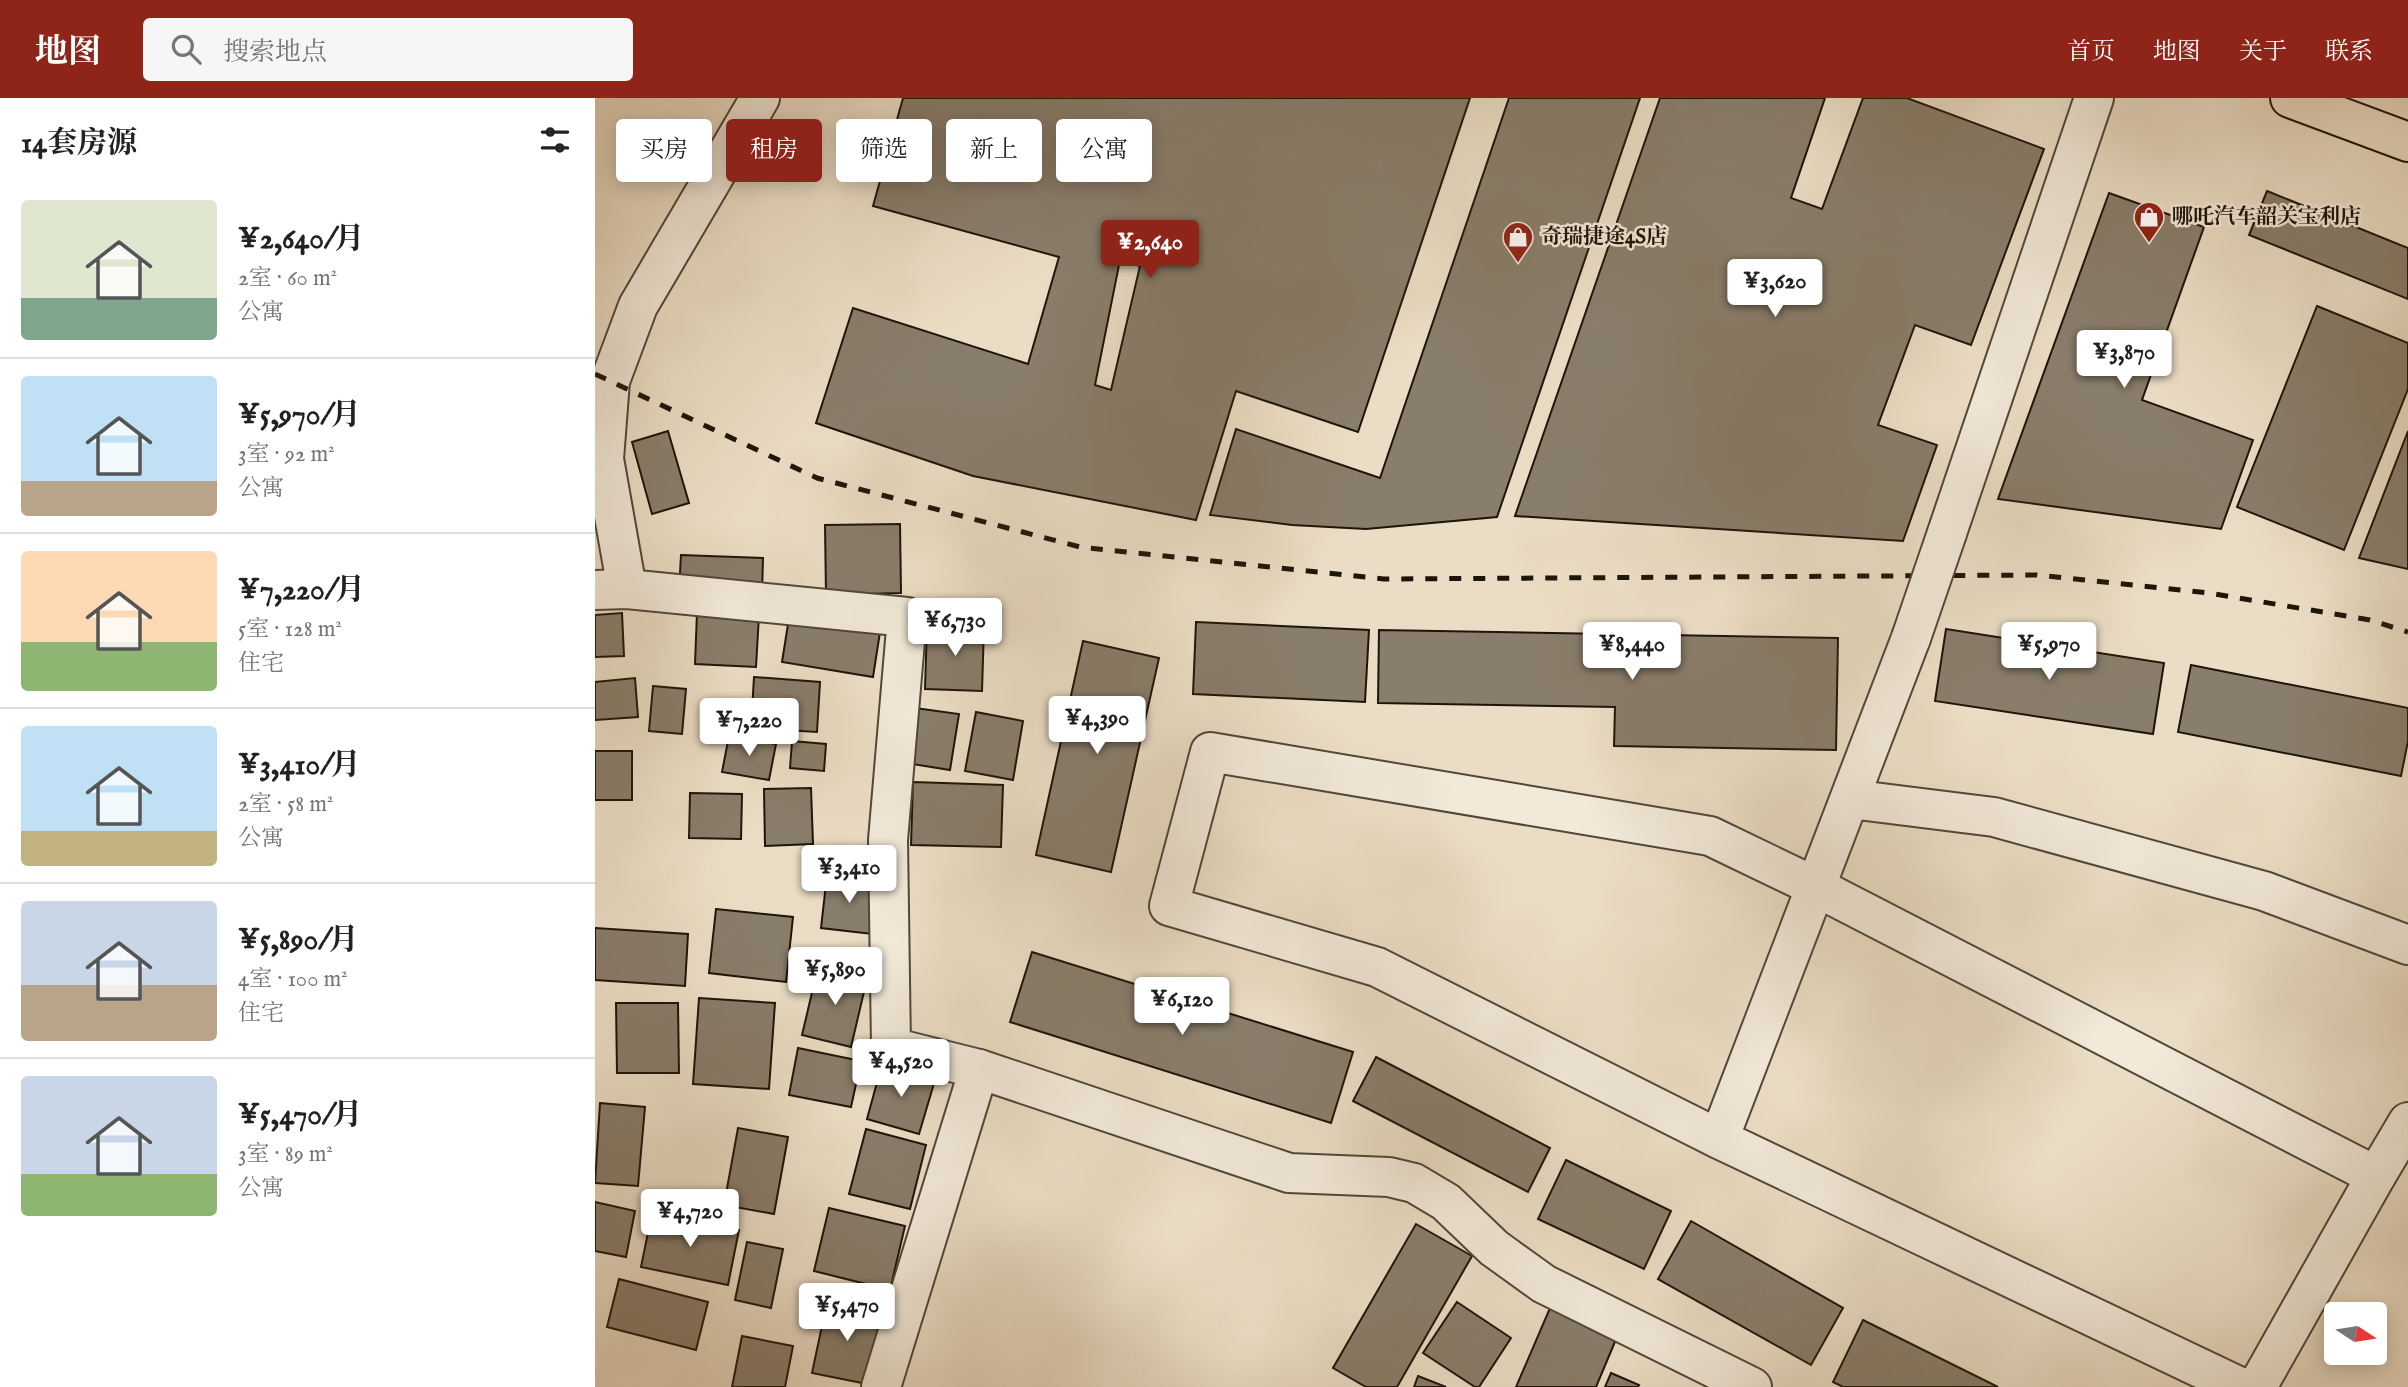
<!DOCTYPE html>
<html lang="zh">
<meta charset="utf-8">
<style>
body{margin:0;font-family:"IM FELL English","Noto Serif SC",serif;background:#f6f6f6;color:#222;height:100vh;display:flex;flex-direction:column;font-size:26px;white-space:nowrap}
*{box-sizing:border-box;margin:0}
p{font-size:23px;color:#767676}
.icon{flex:none;width:38px;height:38px;fill:none;stroke:currentColor;stroke-width:2;stroke-linecap:round;stroke-linejoin:round}
.map{position:relative;flex:1;overflow:hidden}
.panel{display:flex;flex-direction:column;background:#fff;width:595px}
.panel>*{flex:none}
.guide{position:absolute;left:21px;top:21px;width:665px;height:63px;display:flex;gap:14px}
.needle{width:46px;rotate:102deg}
.tools{position:absolute;left:1729px;top:1204px;display:grid;gap:14px}
.tools a{display:grid;place-items:center;width:63px;height:63px;border-radius:7px;background:#fff;box-shadow:0 4px 18px #0003;font-size:35px}
.price{position:absolute;translate:-50% -60px;padding:0 16px;border-radius:7px;background:#fff;color:#222;font-size:23px;line-height:46px;filter:drop-shadow(0 2px 4px #0008)}
.price::after{content:'';position:absolute;left:50%;top:42px;width:21px;height:16px;margin-left:-10px;background:inherit;clip-path:polygon(0 0,100% 0,50% 100%)}
.price.selected{background:#8f2418;color:#fff}
ul{padding:0;list-style:none}
li{display:flex;align-items:center;gap:21px;height:175px;padding:0 21px}
li+li{border-top:2px solid #e0e0e0}
li span{display:grid;place-items:center;flex:none;width:196px;height:140px;border-radius:7px;color:#555}
li>.icon{margin-inline-start:auto}
span .icon{width:84px;height:84px;fill:#fffc;stroke-width:1}
li b{font-size:30px}
h2{display:flex;justify-content:space-between;align-items:center;height:84px;padding:0 21px;font-size:30px}
.tag{padding:0 24px;border-radius:7px;background:#fff;box-shadow:0 4px 18px #0003;font-size:24px;line-height:63px}
.tag.selected{background:#8f2418;color:#fff}
header{display:flex;align-items:center;gap:42px;box-sizing:border-box;height:98px;padding:0 35px;background:#8f2418;color:#fff}
header strong{font-size:33px}
nav{display:flex;gap:38px;margin-inline-start:auto;font-size:24px}
.search{width:490px;height:63px;background:#f6f6f6;display:flex;align-items:center;gap:18px;box-sizing:border-box;padding:0 24px;border-radius:7px;color:#767676;font-size:26px}
main{display:flex;flex:1;min-height:0}
.map>svg:first-child{display:block}
.building{fill:#897d6b;stroke:#1e150a;stroke-width:2;fill-rule:evenodd}
.lines{fill:none;stroke-linecap:round;stroke-linejoin:round}
.minor-casing{stroke:#514739;stroke-width:42}
.major-casing{stroke:#1e150a;stroke-width:42}
.minor{stroke:#f2e9d9;stroke-width:38}
.major{stroke:#ebddc5;stroke-width:38}
.rail{stroke:#1e150a;stroke-width:5;stroke-dasharray:12 12;stroke-linecap:butt}
.minor-bridge-casing{stroke:#514739;stroke-width:42;stroke-linecap:butt}
.minor-bridge{stroke:#f2e9d9;stroke-width:38}
.labels{text-anchor:middle;dominant-baseline:central;stroke-width:5;stroke-linejoin:round;paint-order:stroke}
.poi-label{font-size:21px;font-weight:bold;fill:#1e150a;stroke:#f2e9d9;text-anchor:start}
</style>
<header>
<strong>地图</strong>
<div class="search"><svg class="icon" aria-label="search" viewBox="0 0 24 24"><circle cx="10" cy="10" r="6"/><path d="M15 15l6 6"/></svg>搜索地点</div>
<nav><a>首页</a><a>地图</a><a>关于</a><a>联系</a></nav>
</header>
<main>
<section class="panel">
<h2>14套房源<svg class="icon" aria-label="filters" viewBox="0 0 24 24"><path d="M4 7h16M4 17h16"/><circle cx="9" cy="7" r="2"/><circle cx="15" cy="17" r="2"/></svg></h2>
<ul>
<li><span style="background:linear-gradient(#dfe7d0 70%,#7fa58c 0)"><svg class="icon" aria-label="home" viewBox="0 0 24 24"><path d="M3 11l9-7 9 7M6 9v11h12V9"/></svg></span><div><b>¥2,640/月</b><p>2室 · 60 m²</p><p>公寓</p></div></li>
<li><span style="background:linear-gradient(#bfe0f5 75%,#b9a48a 0)"><svg class="icon" aria-label="home" viewBox="0 0 24 24"><path d="M3 11l9-7 9 7M6 9v11h12V9"/></svg></span><div><b>¥5,970/月</b><p>3室 · 92 m²</p><p>公寓</p></div></li>
<li><span style="background:linear-gradient(#ffd9b3 65%,#8fb573 0)"><svg class="icon" aria-label="home" viewBox="0 0 24 24"><path d="M3 11l9-7 9 7M6 9v11h12V9"/></svg></span><div><b>¥7,220/月</b><p>5室 · 128 m²</p><p>住宅</p></div></li>
<li><span style="background:linear-gradient(#bfe0f5 75%,#c2b280 0)"><svg class="icon" aria-label="home" viewBox="0 0 24 24"><path d="M3 11l9-7 9 7M6 9v11h12V9"/></svg></span><div><b>¥3,410/月</b><p>2室 · 58 m²</p><p>公寓</p></div></li>
<li><span style="background:linear-gradient(#c9d6e8 60%,#b9a48a 0)"><svg class="icon" aria-label="home" viewBox="0 0 24 24"><path d="M3 11l9-7 9 7M6 9v11h12V9"/></svg></span><div><b>¥5,890/月</b><p>4室 · 100 m²</p><p>住宅</p></div></li>
<li><span style="background:linear-gradient(#c9d6e8 70%,#8fb573 0)"><svg class="icon" aria-label="home" viewBox="0 0 24 24"><path d="M3 11l9-7 9 7M6 9v11h12V9"/></svg></span><div><b>¥5,470/月</b><p>3室 · 89 m²</p><p>公寓</p></div></li>
</ul>
</section>
<div class="map">
<svg width="1813" height="1289" viewBox="0 0 1813 1289">
<rect width="100%" height="100%" fill="#ebddc5"/>
<filter id="stains"><feTurbulence type="fractalNoise" baseFrequency=".00286" numOctaves="4"/><feColorMatrix values="0 0 0 0 .2 0 0 0 0 .09 0 0 0 0 .02 0 0 0 .5 -.17"/></filter>
<radialGradient id="worn" r=".72"><stop offset=".6" stop-color="#630" stop-opacity="0"/><stop offset="1" stop-color="#630" stop-opacity=".3"/></radialGradient>
<g class="building">
<path d="M308 0H875L763 334 641 293 601 422 378 378 221 325 258 210 433 266 464 159 278 108ZM525 162 545 168 516 292 500 287Z"/>
<path d="M914 0H1045L902 419 771 431 697 427 615 417 641 331 785 380Z"/>
<path d="M1065 0H1230L1196 100 1227 111 1268 0H1312L1449 51 1376 247 1320 227 1283 327 1342 347 1308 443 920 418Z"/>
<path d="M1672 93 1813 150V201L1654 137Z"/>
<path d="M1514 95 1609 129 1547 302 1658 342 1626 431 1403 401Z"/>
<path d="M1722 208 1813 245V291L1749 452 1642 409Z"/>
<path d="M73 333 94 405 57 416 37 344Z"/>
<path d="M1813 333V471L1764 460Z"/>
<path d="M305 426 306 495 231 497 230 427Z"/>
<path d="M86 457 168 460 167 497 84 493Z"/>
<path d="M102 514 164 517 161 569 100 566Z"/>
<path d="M27 515 29 558 0 559V517Z"/>
<path d="M194 520 285 534 278 579 187 564Z"/>
<path d="M601 524 774 532 770 604 598 596Z"/>
<path d="M332 527 389 529 387 593 330 591Z"/>
<path d="M1351 531 1569 565 1558 636 1340 603Z"/>
<path d="M784 532 1243 540 1241 652 1019 648 1020 609 783 605Z"/>
<path d="M488 543 564 560 516 774 441 757Z"/>
<path d="M1596 567 1813 610V643L1806 678 1583 634Z"/>
<path d="M159 579 225 584 222 634 156 630Z"/>
<path d="M40 580 43 619 0 622V584Z"/>
<path d="M58 588 91 591 87 636 54 633Z"/>
<path d="M320 610 364 616 355 672 311 665Z"/>
<path d="M381 614 428 623 418 682 370 673Z"/>
<path d="M134 638 181 646 174 682 127 674Z"/>
<path d="M197 643 231 646 229 673 195 670Z"/>
<rect x="0" y="653" width="37" height="49"/>
<path d="M318 684 408 687 406 749 316 747Z"/>
<path d="M216 690 218 746 170 748 169 691Z"/>
<path d="M95 695 147 696 146 741 94 740Z"/>
<path d="M232 777 282 783 277 836 226 830Z"/>
<path d="M121 811 198 819 191 884 114 875Z"/>
<path d="M0 830 93 836 90 888 0 882Z"/>
<path d="M437 854 758 954 736 1025 415 924Z"/>
<path d="M223 869 272 881 256 949 207 937Z"/>
<path d="M104 900 180 905 174 991 98 986Z"/>
<path d="M21 905H83L84 975H22Z"/>
<path d="M203 950 266 963 256 1009 194 997Z"/>
<path d="M781 959 955 1050 933 1094 758 1003Z"/>
<path d="M287 966 340 982 324 1036 272 1021Z"/>
<path d="M5 1005 50 1009 43 1088 0 1085Z"/>
<path d="M143 1030 193 1039 179 1116 129 1107Z"/>
<path d="M271 1031 331 1047 315 1111 254 1096Z"/>
<path d="M971 1062 1076 1113 1049 1171 943 1121Z"/>
<path d="M0 1104 40 1113 31 1159 0 1153Z"/>
<path d="M234 1110 310 1128 295 1192 219 1173Z"/>
<path d="M57 1115 144 1132 133 1187 46 1169Z"/>
<path d="M1096 1123 1248 1210 1216 1267 1063 1181Z"/>
<path d="M821 1126 877 1158 802 1289H771L738 1270Z"/>
<path d="M152 1144 188 1151 176 1210 140 1202Z"/>
<path d="M24 1181 113 1204 101 1252 12 1229Z"/>
<path d="M232 1204 286 1215 272 1286 217 1275Z"/>
<path d="M862 1204 916 1240 884 1289H880L828 1255Z"/>
<path d="M955 1210 1022 1239 1001 1289H921Z"/>
<path d="M1268 1222 1403 1289H1248L1238 1284Z"/>
<path d="M147 1238 198 1248 190 1289H137Z"/>
<path d="M1016 1275 1044 1287 1043 1289H1010Z"/>
<path d="M823 1278 851 1289H819Z"/>
</g>
<g class="lines">
<g class="minor-casing">
<g id="minor">
<path d="M1352 435 1499 0"/>
<path d="M32 491 9 361 15 283 43 208 165 0"/>
<path d="M0 492 32 491 312 519 293 742 296 949 384 971"/>
<path d="M1255 701 1399 719 1669 793 1813 847"/>
<path d="M1124 1041 1316 540"/>
<path d="M1781 1078 1813 1024"/>
<path d="M286 1289 384 971 694 1075 794 1079 819 1085 851 1104 899 1150 949 1186 1157 1289"/>
<path d="M1645 1289 1124 1041 782 869 574 808 615 654 1115 738 1221 789 1781 1078 1662 1289"/>
</g>
</g>
<g class="major-casing">
<path id="major" d="M1695 0 1813 44"/>
</g>
<use href="#minor" class="minor"/>
<use href="#major" class="major"/>
<path class="rail" d="M0 276 222 380 485 449 789 481 1442 477 1614 495 1775 522 1813 534"/>
<g class="minor-bridge-casing">
<path id="minor-bridge" d="M1316 540 1352 435"/>
</g>
<use href="#minor-bridge" class="minor-bridge"/>
</g>
<defs>
<g id="shop-pin" transform="scale(1.575)"><path d="M0 17L-7.5 6A9.5 9.5 0 1 1 7.5 6Z" fill="#8f2418" stroke="#f2e9d9"/><path d="M-5-2.5h2.3a2.7 3.5 0 0 1 5.4 0H5L5.5 6h-11ZM-1.5-2.5h3a1.5 2.3 0 0 0-3 0Z" fill="#fff"/></g>
</defs>
<g fill-rule="evenodd">
<use href="#shop-pin" x="1554" y="119"/>
<use href="#shop-pin" x="923" y="139"/>
</g>
<g class="labels">
<g class="poi-label">
<text x="1577" y="119">哪吒汽车韶关宝利店</text>
<text x="946" y="139">奇瑞捷途4S店</text>
</g>
</g>
<rect width="100%" height="100%" filter="url(#stains)"/>
<rect width="100%" height="100%" fill="url(#worn)"/>
</svg>
<div class="tools">
<a><svg class="needle" viewBox="-14 -14 28 28"><path d="M0-13l5 13h-10z" fill="#e53935"/><path d="M0 13l5-13h-10z" fill="#767676"/></svg></a>
</div>
<b class="price selected" style="left:555px;top:182px">¥2,640</b>
<b class="price" style="left:1180px;top:221px">¥3,620</b>
<b class="price" style="left:1529px;top:292px">¥3,870</b>
<b class="price" style="left:360px;top:560px">¥6,730</b>
<b class="price" style="left:1037px;top:584px">¥8,440</b>
<b class="price" style="left:1454px;top:584px">¥5,970</b>
<b class="price" style="left:502px;top:658px">¥4,390</b>
<b class="price" style="left:154px;top:660px">¥7,220</b>
<b class="price" style="left:254px;top:807px">¥3,410</b>
<b class="price" style="left:240px;top:909px">¥5,890</b>
<b class="price" style="left:587px;top:939px">¥6,120</b>
<b class="price" style="left:306px;top:1001px">¥4,520</b>
<b class="price" style="left:95px;top:1151px">¥4,720</b>
<b class="price" style="left:252px;top:1245px">¥5,470</b>
<div class="guide">
<a class="tag">买房</a>
<a class="tag selected">租房</a>
<a class="tag">筛选</a>
<a class="tag">新上</a>
<a class="tag">公寓</a>
</div>
</div>
</main>
